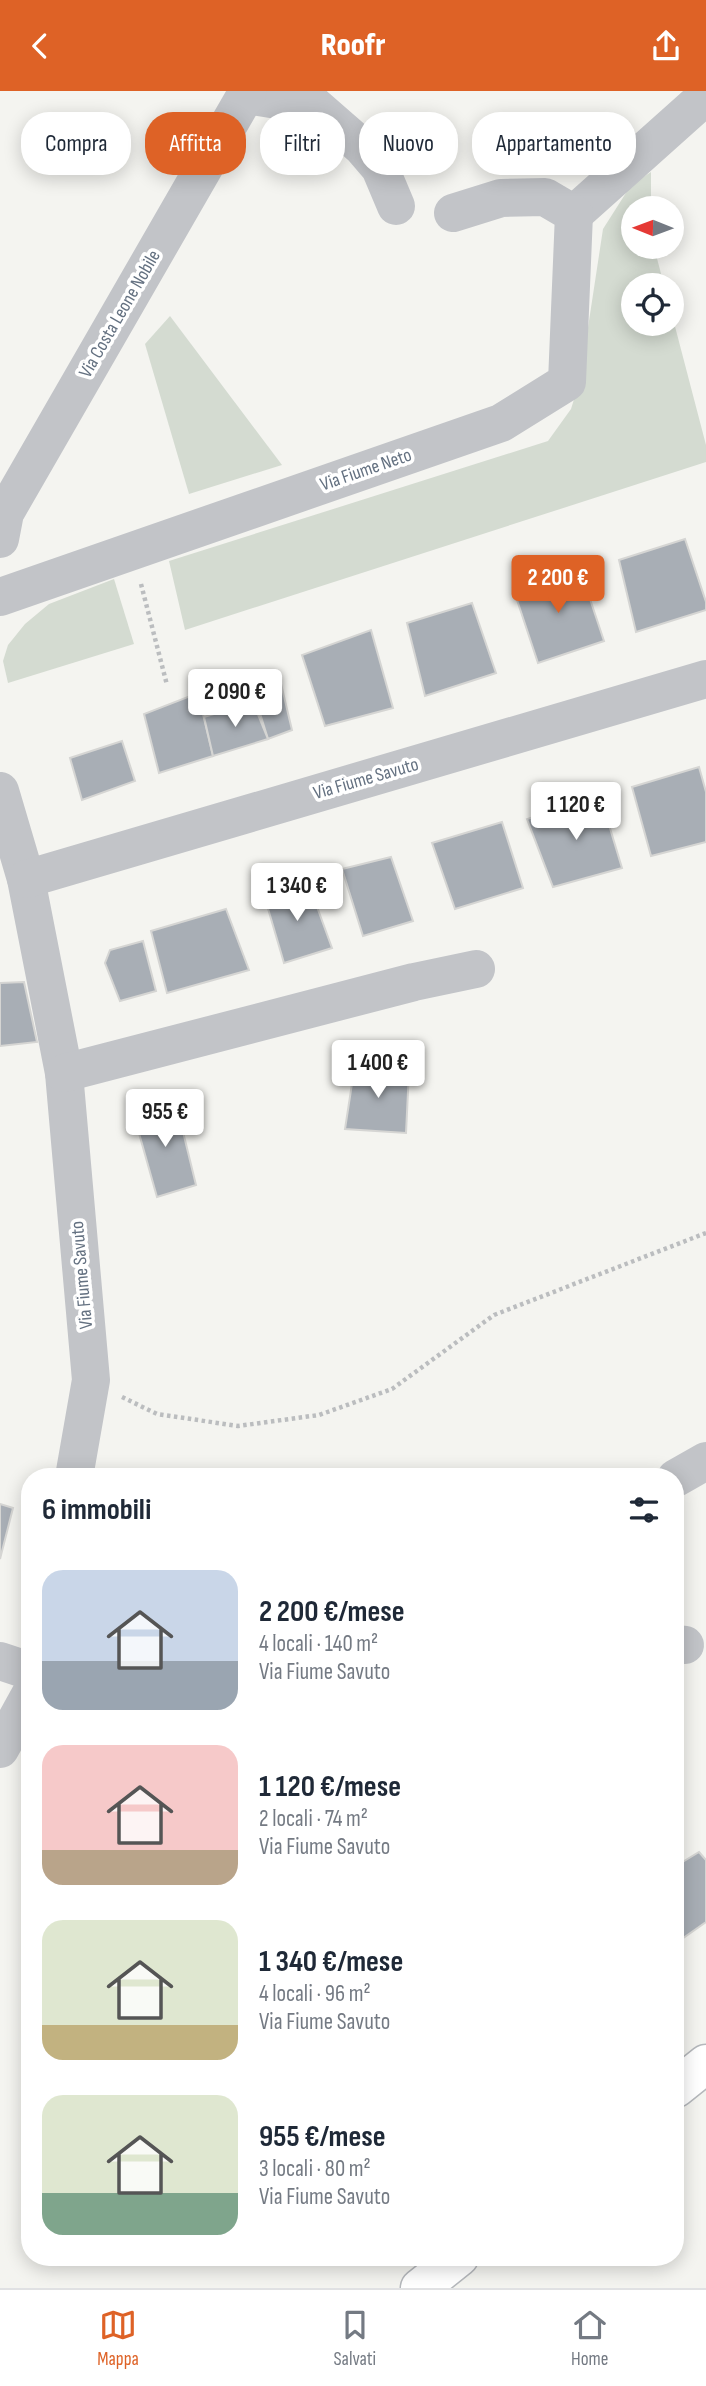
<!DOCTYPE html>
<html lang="it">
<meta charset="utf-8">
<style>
body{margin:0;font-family:"Sofia Sans Condensed",sans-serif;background:#f2f2f3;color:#1f2937;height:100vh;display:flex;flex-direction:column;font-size:26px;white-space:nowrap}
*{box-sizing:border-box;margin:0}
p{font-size:23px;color:#747a83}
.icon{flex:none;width:38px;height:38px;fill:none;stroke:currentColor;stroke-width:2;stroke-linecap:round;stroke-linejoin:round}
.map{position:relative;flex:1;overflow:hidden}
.details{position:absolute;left:21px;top:1377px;width:663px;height:798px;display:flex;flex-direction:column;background:#fff;border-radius:28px;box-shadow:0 4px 18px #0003}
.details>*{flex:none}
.banner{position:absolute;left:21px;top:21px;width:665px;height:63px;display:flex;gap:14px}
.needle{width:46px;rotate:271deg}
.buttons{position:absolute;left:621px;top:105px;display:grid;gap:14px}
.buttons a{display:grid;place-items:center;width:63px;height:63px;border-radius:50%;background:#fff;box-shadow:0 4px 18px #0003;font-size:35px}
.price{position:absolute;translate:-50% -60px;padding:0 16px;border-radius:7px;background:#fff;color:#222;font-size:23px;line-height:46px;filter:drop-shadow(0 2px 4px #0008)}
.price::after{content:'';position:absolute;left:50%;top:42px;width:21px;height:16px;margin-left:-10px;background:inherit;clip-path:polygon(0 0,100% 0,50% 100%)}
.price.current{background:#de6226;color:#fff}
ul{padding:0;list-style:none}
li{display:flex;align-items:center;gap:21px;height:175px;padding:0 21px}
li span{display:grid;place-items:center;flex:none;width:196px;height:140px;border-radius:21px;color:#555}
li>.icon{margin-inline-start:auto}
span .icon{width:84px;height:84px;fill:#fffc;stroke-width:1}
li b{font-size:30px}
h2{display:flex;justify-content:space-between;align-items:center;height:84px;padding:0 21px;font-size:30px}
.chip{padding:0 24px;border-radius:28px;background:#fff;box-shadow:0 4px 18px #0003;font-size:24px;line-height:63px}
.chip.current{background:#de6226;color:#fff}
header{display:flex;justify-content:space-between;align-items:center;height:91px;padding:0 21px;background:#de6226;color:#fff;font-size:32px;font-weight:800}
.dock{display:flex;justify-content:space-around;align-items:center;height:98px;border-top:2px solid #e0e1e3;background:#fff;font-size:19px;color:#747a83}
.dock a{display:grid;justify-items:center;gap:4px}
.dock .current{color:#de6226}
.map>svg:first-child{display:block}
.green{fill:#d4dbd1}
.building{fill:#a8aeb5;stroke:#d5d5d3;stroke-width:2}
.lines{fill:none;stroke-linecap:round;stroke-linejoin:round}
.major-casing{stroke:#b5b8bc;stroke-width:41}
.path{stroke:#bbbdbf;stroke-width:4.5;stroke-dasharray:3.5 3.5;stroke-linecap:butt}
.minor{stroke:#c2c4c8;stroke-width:38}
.major{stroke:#fff;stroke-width:38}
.labels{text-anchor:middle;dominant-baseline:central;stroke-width:7;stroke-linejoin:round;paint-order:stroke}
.street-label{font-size:19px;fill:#647181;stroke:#fff}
</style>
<header><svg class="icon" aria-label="back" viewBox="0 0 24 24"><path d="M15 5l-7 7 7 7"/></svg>Roofr<svg class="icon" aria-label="share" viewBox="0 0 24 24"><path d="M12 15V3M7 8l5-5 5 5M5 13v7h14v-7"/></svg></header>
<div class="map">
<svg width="706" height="2197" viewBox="0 0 706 2197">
<rect width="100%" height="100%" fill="#f4f4f0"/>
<g class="green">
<path d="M651 81V117H634V156H654L664 194H634V233H672V224L706 354V371L185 539 169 470 548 350 571 318 580 289 603 138 631 94Z"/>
<path d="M170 225 282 374 189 403 145 253Z"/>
<path d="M114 488 134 553 8 592 3 570 8 554 25 533 49 513Z"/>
</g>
<g class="building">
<path d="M685 448 706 511V519L636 541 619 469Z"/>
<path d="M579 475 604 550 538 572 513 497Z"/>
<path d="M472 512 496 582 425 605 407 532Z"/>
<path d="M371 539 393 617 325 635 302 564Z"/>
<path d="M278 580 292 639 268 648 249 587Z"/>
<path d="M198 602 213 665 159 682 144 623Z"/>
<path d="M253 611 268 648 213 665 204 626Z"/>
<path d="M122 650 135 690 82 709 70 667Z"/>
<path d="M699 676 706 701V751L651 765 632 696Z"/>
<path d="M600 704 622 777 553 796 527 728Z"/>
<path d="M502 731 523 797 455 818 432 752Z"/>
<path d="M391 766 413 830 363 845 342 778Z"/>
<path d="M308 791 332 857 284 872 264 804Z"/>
<path d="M226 818 249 879 167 902 151 840Z"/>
<path d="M143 850 156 900 120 910 105 872 110 859Z"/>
<path d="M24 891 37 951 0 955V892Z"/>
<path d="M355 973 409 980 406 1042 345 1038Z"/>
<path d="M176 1012 196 1094 157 1106 133 1021Z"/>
<path d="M0 1413 13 1417 0 1468Z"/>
<path d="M699 1761 706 1769V1831L676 1852V1775Z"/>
</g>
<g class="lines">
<g class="major-casing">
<g id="major">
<path d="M676 1997 706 1973"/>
<path d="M420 2197 459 2166"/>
</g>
</g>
<g class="path">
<path d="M141 493 167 594"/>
<path d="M122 1306 157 1323 238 1335 319 1324 392 1298 494 1224 706 1142"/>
</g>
<g class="minor">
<path d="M246 4 315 15 362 56 380 77 396 115"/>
<path d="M574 123 706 5"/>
<path d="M0 448 5 422 248 0"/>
<path d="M0 506 501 332 567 291 574 123 545 106 501 107 453 122"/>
<path d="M0 700 26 788 64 982 91 1289 74 1386"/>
<path d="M26 788 706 588"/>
<path d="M64 982 414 891 476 878"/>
<path d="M676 1387 706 1370"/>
<path d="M676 1553 685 1554"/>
<path d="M0 1570 30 1580"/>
<path d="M0 1658 30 1604"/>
</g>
<use href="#major" class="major"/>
</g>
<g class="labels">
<g class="street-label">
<text transform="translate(120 223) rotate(-60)">Via Costa Leone Nobile</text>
<text transform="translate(366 379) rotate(-19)">Via Fiume Neto</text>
<text transform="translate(366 688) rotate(-16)">Via Fiume Savuto</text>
<text transform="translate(82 1184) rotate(-95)">Via Fiume Savuto</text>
</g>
</g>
</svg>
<div class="buttons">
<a><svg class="needle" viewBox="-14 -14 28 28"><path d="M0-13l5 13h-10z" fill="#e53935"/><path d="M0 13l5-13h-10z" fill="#747a83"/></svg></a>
<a><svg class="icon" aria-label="locate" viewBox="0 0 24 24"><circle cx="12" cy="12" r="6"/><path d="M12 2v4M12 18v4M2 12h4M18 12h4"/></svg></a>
</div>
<b class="price current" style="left:558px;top:524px">2 200 €</b>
<b class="price" style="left:235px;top:638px">2 090 €</b>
<b class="price" style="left:576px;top:751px">1 120 €</b>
<b class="price" style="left:297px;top:832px">1 340 €</b>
<b class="price" style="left:378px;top:1009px">1 400 €</b>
<b class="price" style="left:165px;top:1058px">955 €</b>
<div class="banner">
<a class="chip">Compra</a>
<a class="chip current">Affitta</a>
<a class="chip">Filtri</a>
<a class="chip">Nuovo</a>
<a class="chip">Appartamento</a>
</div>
<section class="details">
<h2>6 immobili<svg class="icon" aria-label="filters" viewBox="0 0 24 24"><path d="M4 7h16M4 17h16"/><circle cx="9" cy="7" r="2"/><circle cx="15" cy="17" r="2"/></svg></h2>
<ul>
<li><span style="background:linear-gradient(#c9d6e8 65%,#9aa5b1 0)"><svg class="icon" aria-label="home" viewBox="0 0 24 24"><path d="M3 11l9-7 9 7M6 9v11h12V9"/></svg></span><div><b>2 200 €/mese</b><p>4 locali · 140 m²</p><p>Via Fiume Savuto</p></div></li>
<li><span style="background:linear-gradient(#f6c9c9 75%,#b9a48a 0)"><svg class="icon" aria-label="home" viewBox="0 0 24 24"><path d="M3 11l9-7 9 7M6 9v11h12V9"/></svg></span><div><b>1 120 €/mese</b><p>2 locali · 74 m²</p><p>Via Fiume Savuto</p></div></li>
<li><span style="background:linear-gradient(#dfe7d0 75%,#c2b280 0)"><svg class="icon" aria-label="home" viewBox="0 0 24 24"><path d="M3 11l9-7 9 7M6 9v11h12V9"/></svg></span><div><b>1 340 €/mese</b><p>4 locali · 96 m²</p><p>Via Fiume Savuto</p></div></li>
<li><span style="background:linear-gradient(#dfe7d0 70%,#7fa58c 0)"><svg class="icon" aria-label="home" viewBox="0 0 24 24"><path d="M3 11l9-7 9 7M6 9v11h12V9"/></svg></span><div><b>955 €/mese</b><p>3 locali · 80 m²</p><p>Via Fiume Savuto</p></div></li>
</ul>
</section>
</div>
<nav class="dock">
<a class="current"><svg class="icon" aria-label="map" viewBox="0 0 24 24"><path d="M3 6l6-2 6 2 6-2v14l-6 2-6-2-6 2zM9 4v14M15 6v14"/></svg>Mappa</a>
<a><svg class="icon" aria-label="saved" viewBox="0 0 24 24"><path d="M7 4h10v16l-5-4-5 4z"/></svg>Salvati</a>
<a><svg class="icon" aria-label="home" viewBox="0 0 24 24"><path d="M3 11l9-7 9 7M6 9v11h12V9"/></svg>Home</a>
</nav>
